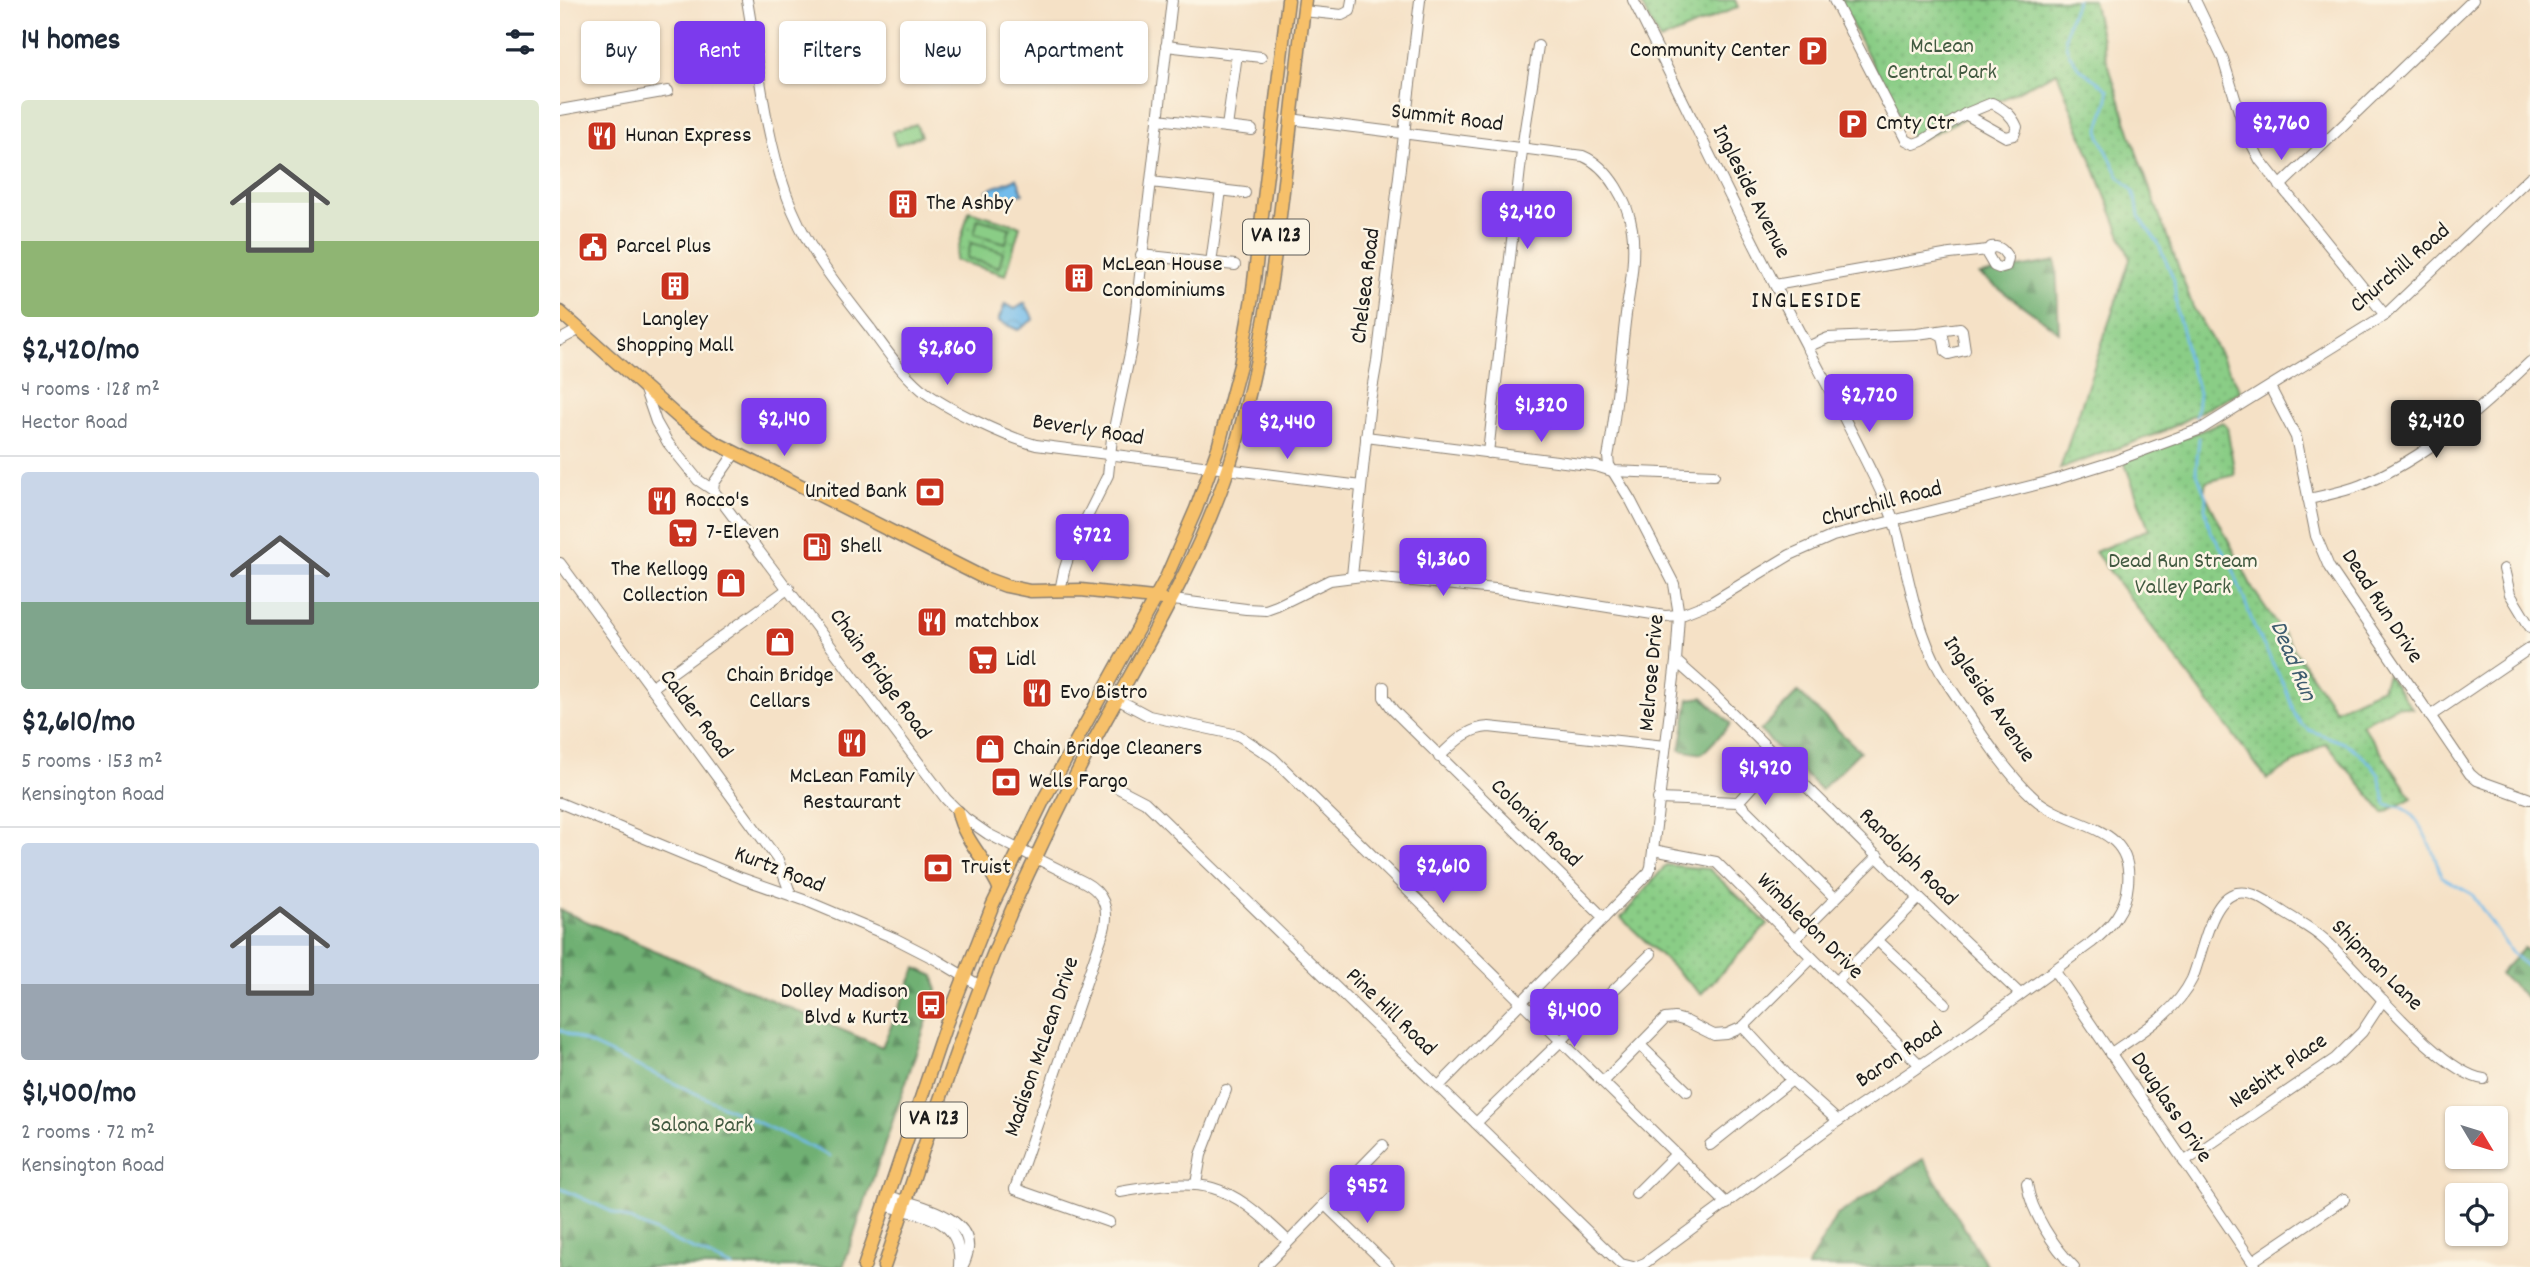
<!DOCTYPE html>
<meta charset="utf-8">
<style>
body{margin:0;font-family:Dekko,sans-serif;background:#f2f2f3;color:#1f2937;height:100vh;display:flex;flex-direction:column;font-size:26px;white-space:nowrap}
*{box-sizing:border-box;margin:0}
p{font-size:23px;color:#747a83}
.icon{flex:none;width:38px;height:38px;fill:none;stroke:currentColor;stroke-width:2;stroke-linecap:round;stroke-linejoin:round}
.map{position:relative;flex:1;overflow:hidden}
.panel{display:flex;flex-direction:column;background:#fff;width:560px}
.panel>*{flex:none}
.guide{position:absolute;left:21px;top:21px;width:665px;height:63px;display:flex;gap:14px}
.needle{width:46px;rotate:128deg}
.buttons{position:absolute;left:1885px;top:1106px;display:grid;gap:14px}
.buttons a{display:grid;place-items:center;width:63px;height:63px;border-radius:7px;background:#fff;box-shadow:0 2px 5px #0004;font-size:35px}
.price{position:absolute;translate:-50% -60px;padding:0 16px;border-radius:7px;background:#7c3aed;color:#fff;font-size:23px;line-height:46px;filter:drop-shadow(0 2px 4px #0008)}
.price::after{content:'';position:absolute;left:50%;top:42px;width:21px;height:16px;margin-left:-10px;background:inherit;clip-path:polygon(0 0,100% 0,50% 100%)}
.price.active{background:#222;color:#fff}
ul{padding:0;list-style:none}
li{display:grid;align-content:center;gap:14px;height:371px;padding:0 21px}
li+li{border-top:2px solid #e0e1e3}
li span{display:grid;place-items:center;height:217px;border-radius:7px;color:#555}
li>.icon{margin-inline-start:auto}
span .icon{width:126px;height:126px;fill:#fffc;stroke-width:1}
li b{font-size:30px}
h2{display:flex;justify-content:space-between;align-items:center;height:84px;padding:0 21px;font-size:30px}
.pill{padding:0 24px;border-radius:7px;background:#fff;box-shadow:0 2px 5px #0004;font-size:24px;line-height:63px}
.pill.active{background:#7c3aed;color:#fff}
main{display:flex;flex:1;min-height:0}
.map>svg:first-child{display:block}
.green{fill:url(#green-dots);stroke:#537451;stroke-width:2}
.forest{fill:url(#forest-firs);stroke:#466648;stroke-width:2}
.pitch{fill:#8acd86;stroke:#537451;stroke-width:2}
.water{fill:url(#water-waves);stroke:#476c84;stroke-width:2}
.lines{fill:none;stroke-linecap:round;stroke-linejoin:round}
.stream{stroke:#72bceb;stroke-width:2.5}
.minor-casing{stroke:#887e71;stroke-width:12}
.major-casing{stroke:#887e71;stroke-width:15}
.minor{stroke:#fff;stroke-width:10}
.major{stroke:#f6c06b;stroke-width:12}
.labels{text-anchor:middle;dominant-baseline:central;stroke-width:5;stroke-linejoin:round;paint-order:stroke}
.shield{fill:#fcf5e5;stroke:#5f5d58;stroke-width:2}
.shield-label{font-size:21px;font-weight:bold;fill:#1c1c1c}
.park-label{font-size:23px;fill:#425a41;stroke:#fcf5e5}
.poi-label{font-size:23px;fill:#1c1c1c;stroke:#fcf5e5;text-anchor:start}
.street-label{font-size:23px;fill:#1c1c1c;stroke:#fcf5e5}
.neighbourhood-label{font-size:24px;letter-spacing:2px;fill:#1c1c1c;stroke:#fcf5e5}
.water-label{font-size:24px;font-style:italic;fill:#3e5c6f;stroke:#fcf5e5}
</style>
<main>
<section class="panel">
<h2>14 homes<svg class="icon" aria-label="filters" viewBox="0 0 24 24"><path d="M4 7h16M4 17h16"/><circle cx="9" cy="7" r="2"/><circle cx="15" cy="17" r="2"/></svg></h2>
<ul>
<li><span style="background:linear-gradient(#dfe7d0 65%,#8fb573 0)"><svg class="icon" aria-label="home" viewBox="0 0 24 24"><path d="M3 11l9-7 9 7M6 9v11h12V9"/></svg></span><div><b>$2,420/mo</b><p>4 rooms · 128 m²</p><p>Hector Road</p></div></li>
<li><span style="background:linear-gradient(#c9d6e8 60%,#7fa58c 0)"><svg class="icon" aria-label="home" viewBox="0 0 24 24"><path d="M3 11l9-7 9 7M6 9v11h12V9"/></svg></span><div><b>$2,610/mo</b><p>5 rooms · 153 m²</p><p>Kensington Road</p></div></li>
<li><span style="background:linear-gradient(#c9d6e8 65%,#9aa5b1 0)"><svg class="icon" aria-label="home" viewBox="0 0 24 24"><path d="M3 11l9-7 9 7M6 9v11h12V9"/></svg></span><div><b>$1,400/mo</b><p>2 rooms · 72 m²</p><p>Kensington Road</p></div></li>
</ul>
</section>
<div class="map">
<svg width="1970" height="1267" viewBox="0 0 1970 1267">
<defs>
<pattern id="green-dots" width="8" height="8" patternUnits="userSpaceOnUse" patternTransform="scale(1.75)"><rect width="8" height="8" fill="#8acd86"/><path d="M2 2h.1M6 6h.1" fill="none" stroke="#76af73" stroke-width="1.8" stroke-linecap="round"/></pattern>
<pattern id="forest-firs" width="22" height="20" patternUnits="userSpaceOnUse" patternTransform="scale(1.75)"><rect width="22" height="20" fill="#6fb073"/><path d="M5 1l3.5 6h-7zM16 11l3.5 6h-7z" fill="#5a8e5e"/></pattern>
<pattern id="water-waves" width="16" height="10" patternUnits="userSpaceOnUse" patternTransform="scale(1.75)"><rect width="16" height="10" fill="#72bceb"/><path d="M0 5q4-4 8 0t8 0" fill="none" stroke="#62a1c9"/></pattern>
</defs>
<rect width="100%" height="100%" fill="#fcf5e5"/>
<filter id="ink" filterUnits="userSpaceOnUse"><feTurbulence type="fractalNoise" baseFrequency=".0143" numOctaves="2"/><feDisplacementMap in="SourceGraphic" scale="14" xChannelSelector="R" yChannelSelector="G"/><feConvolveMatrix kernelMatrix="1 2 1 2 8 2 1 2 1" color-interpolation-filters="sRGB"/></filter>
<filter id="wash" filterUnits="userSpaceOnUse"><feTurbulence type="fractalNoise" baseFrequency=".00686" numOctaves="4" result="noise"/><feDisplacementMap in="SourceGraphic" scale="28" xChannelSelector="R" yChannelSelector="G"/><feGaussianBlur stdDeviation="1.57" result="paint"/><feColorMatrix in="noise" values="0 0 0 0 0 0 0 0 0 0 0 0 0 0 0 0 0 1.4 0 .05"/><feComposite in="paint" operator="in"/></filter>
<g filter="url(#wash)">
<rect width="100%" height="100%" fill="#f5e1c6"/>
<g class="green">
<path d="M1079 0H1175L1178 7 1100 41Z"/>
<path d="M1279 0H1533L1545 54 1576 151 1633 307 1681 391 1604 431 1500 469 1570 259 1497 72 1354 143Z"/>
<path d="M409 211 460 226 446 275 395 260Z"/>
<path d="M1663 422 1667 427 1675 475 1646 482 1644 492 1693 589 1775 710 1822 688 1827 674 1852 708 1837 706 1802 724 1852 798 1824 813 1766 743 1707 779 1535 552 1589 529 1564 461Z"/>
<path d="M1106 865 1149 869 1208 924 1141 994 1061 918Z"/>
</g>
<g class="forest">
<path d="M1496 261 1499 332 1420 275Z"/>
<path d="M1238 692 1300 751 1261 790 1200 731Z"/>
<path d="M1143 697 1171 724 1142 754 1120 750 1129 699Z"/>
<path d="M0 910 322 1047 356 968 374 976 377 991 283 1267H0Z"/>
<path d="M1964 948 1970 953V1001L1940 974Z"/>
<path d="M1363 1159 1428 1267H1247L1276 1216Z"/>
</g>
<g class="pitch">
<path d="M356 124 361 136 336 145 332 132Z"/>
<path d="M418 219 450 228 446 243 414 234Z"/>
<path d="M411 243 443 252 439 267 407 258Z"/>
</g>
<g class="water">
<path d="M457 178 463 193 433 205 427 190Z"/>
<path d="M465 303 474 319 458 330 438 321 445 304 455 309Z"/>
</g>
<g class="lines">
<g class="stream">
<path d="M1517 0C1506 27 1496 46 1522 70 1530 77 1540 82 1548 90V99L1539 128 1540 137 1559 176 1573 191 1577 203 1579 216 1598 243 1614 280 1617 312 1625 342 1626 354 1639 393 1636 417"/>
<path d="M1639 438 1636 470 1646 497 1645 508 1650 531 1670 561 1695 629 1725 687 1735 715 1741 724 1749 730 1789 745 1809 762 1819 775 1826 804C1831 805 1838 806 1843 808 1860 816 1877 859 1881 877L1912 894 1951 952 1970 970"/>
<path d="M0 1030 270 1156"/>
<path d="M0 1188 172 1267"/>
</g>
</g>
</g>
<g filter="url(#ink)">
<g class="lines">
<g class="minor-casing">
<g id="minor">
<path d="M187 0C198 62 205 134 226 193 243 244 277 286 310 328 325 349 341 372 361 389 386 409 446 437 476 445L801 486"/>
<path d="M1073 0C1121 95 1166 191 1215 285 1253 359 1294 433 1329 509 1336 524 1339 540 1343 557 1354 603 1362 647 1390 687 1414 722 1443 770 1474 798 1510 830 1574 822 1568 884 1566 910 1551 927 1531 943L1408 1033 1278 1121 1085 1263 1075 1267"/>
<path d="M1274 0 1346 140 1354 144 1362 141 1405 114"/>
<path d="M1635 0 1663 59 1685 131 1700 160 1825 315"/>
<path d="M743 11 782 15 790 11 792 0"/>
<path d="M606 46 701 57"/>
<path d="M1432 103C1444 109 1452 115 1457 127L1454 135 1446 137 1405 114Z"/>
<path d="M0 110 108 91"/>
<path d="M598 119 692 130"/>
<path d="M730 119 1023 156C1049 167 1068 202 1072 229 1076 256 1070 287 1066 314 1060 362 1057 410 1048 457L1049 465 1071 501 1114 584 1119 615 1116 661 1091 867 1089 872 879 1086"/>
<path d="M667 127 677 54"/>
<path d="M591 182 685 193"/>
<path d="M1720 186 1913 0"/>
<path d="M1431 247C1440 246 1444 251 1448 258L1446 266 1439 268 1434 266 1427 254Z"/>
<path d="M581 255 675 265"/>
<path d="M651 263 661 190"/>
<path d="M1215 285 1390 254 1428 250"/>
<path d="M0 340 20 329"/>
<path d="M1247 347 1268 338 1357 334 1400 328 1402 330 1405 350 1389 354 1386 352 1383 336 1375 332"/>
<path d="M84 387 96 422 108 443 138 480 153 490 386 799 405 818 428 834 524 882C543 892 550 909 544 930L455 1189 549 1222"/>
<path d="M1710 387 1736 437 1756 536 1769 567 1910 774 1917 780 1970 799"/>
<path d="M806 437 1036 466 1052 471 1154 475"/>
<path d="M928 453 963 142 978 46"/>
<path d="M153 490 154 483 175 453"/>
<path d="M1748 499C1766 495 1784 492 1801 485 1866 458 1920 410 1970 362"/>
<path d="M0 563 218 860 231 895"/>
<path d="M1944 569 1950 594 1970 627"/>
<path d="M792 576 810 401 817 361 860 0"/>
<path d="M500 591 504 571 511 549 548 475 552 438 572 344 612 0"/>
<path d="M613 600 686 609 706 610 717 606 770 580 802 576 935 589 1105 616 1119 615 1152 602 1230 555 1273 536 1491 481 1552 462 1641 429 1825 315 1970 177"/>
<path d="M1116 661 1152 693 1359 898 1460 994"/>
<path d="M824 687V697L833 710 1044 918"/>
<path d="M91 688 229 588"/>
<path d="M544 692 589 716 678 735 713 758 1167 1204"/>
<path d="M1870 716 1970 648"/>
<path d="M879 757C894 743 907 728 929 727L1105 746"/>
<path d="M558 788 585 802 1061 1264 1073 1267"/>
<path d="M1098 799 1178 802 1275 898"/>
<path d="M1178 802 1218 758"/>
<path d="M0 803 181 878 244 900 334 938 377 960 420 986"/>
<path d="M1093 850 1156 862 1360 1065"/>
<path d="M1234 940 1318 856"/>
<path d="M1317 940 1385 1003"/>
<path d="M1494 970 1696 1267"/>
<path d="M1277 981 1359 898"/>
<path d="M1183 1027 1232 1080 1278 1121"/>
<path d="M1080 1045 1127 1091"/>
<path d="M1550 1054C1581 1032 1615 1014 1632 979 1642 956 1650 898 1677 893 1692 890 1708 902 1720 910 1735 920 1752 928 1765 940 1801 972 1879 1073 1924 1079"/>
<path d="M1043 1082 1105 1019 1115 1018 1126 1021 1154 1035 1167 1034 1183 1027 1252 958"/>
<path d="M916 1123 1091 954"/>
<path d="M1150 1145 1232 1080"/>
<path d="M1624 1162 1775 1059 1802 1032 1823 1000"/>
<path d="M636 1184 641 1155 666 1090"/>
<path d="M1467 1184C1471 1212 1494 1247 1514 1267"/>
<path d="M560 1192C646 1177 665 1180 728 1241"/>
<path d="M1076 1194 1115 1155"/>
<path d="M328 1196C359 1206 429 1218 402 1267"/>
<path d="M764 1204 829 1267"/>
<path d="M325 1205C364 1217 403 1216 399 1267"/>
<path d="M1693 1261 1784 1199"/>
<path d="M704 1267 823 1145"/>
</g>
</g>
<g class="major-casing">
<g id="major">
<path d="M0 312 118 417 154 442 424 578 446 586 470 591 521 590 602 599"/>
<path d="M398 812C404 842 429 862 440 890"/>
<path d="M304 1267 386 1024 433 904 484 799 606 578 636 509 658 448 680 365 692 298 728 0"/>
<path d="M324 1267C371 1128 413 987 477 855 497 812 518 769 541 728 588 643 638 560 669 467 717 317 725 156 745 0"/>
</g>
</g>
<use href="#minor" class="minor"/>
<use href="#major" class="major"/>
</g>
</g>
<defs>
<g id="parking-square" transform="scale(1.575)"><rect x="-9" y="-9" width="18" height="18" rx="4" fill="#c8321e" stroke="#fcf5e5"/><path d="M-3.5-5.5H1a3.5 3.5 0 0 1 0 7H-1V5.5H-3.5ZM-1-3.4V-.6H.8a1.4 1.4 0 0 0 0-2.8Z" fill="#fff"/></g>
<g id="restaurant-square" transform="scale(1.575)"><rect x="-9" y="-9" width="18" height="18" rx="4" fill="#c8321e" stroke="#fcf5e5"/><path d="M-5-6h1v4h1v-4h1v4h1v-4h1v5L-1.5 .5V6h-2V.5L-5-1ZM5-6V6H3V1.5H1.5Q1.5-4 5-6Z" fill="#fff"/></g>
<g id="building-square" transform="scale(1.575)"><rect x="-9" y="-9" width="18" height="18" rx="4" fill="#c8321e" stroke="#fcf5e5"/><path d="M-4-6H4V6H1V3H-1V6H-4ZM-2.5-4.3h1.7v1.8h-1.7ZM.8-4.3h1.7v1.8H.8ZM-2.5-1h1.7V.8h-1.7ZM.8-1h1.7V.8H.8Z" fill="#fff"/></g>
<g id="civic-square" transform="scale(1.575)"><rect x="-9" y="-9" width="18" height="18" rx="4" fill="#c8321e" stroke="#fcf5e5"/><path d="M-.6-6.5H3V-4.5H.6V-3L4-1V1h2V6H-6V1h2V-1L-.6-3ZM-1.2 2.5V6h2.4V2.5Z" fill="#fff"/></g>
<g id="bank-square" transform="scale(1.575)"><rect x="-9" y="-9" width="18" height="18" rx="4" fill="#c8321e" stroke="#fcf5e5"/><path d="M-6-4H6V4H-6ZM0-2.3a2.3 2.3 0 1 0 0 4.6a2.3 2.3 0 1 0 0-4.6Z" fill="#fff"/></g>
<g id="supermarket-square" transform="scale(1.575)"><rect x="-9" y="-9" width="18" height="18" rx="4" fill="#c8321e" stroke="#fcf5e5"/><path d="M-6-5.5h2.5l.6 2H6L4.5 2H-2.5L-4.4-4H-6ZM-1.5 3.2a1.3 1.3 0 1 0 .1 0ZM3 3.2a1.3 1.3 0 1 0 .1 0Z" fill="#fff"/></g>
<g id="fuel-square" transform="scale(1.575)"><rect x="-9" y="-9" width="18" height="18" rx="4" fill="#c8321e" stroke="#fcf5e5"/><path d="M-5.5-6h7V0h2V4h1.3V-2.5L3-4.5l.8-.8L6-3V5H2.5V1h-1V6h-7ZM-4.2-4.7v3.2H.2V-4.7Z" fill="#fff"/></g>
<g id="shop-square" transform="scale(1.575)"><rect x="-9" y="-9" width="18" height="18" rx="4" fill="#c8321e" stroke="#fcf5e5"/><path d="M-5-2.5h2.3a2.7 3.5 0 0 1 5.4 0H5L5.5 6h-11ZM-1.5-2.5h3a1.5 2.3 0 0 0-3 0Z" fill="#fff"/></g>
<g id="bus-square" transform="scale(1.575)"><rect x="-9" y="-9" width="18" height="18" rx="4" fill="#c8321e" stroke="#fcf5e5"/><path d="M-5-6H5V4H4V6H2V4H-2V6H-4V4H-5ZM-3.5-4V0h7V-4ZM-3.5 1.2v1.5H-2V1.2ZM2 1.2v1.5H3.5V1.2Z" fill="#fff"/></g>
</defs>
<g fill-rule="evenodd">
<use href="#parking-square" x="1253" y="51"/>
<use href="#parking-square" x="1293" y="124"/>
<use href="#restaurant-square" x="42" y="136"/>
<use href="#building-square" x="343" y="204"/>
<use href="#civic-square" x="33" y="247"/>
<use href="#building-square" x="519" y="278"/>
<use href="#building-square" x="115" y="286"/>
<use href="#bank-square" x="370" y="492"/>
<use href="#restaurant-square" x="102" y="501"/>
<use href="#supermarket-square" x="123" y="533"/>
<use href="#fuel-square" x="257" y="547"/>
<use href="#shop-square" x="171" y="583"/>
<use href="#restaurant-square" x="372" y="622"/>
<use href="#shop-square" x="220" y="642"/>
<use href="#supermarket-square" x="423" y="660"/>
<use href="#restaurant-square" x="477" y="693"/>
<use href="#restaurant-square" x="292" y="743"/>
<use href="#shop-square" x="430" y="749"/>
<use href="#bank-square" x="446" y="782"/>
<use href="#bank-square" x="378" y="868"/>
<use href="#bus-square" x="371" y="1005"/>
</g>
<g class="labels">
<g class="shield">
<rect x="683" y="219.5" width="66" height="35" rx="5"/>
<rect x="341" y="1102.5" width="66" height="35" rx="5"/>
</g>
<g class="shield-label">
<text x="716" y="237">VA 123</text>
<text x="374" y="1120">VA 123</text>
</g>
<g class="park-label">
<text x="1382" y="47">McLean<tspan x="1382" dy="26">Central Park</tspan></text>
<text x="1623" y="562">Dead Run Stream<tspan x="1623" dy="26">Valley Park</tspan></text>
<text x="142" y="1126">Salona Park</text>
</g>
<g class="poi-label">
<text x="1230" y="51" text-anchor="end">Community Center</text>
<text x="1316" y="124">Cmty Ctr</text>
<text x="65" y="136">Hunan Express</text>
<text x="366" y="204">The Ashby</text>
<text x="56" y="247">Parcel Plus</text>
<text x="542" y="265">McLean House<tspan x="542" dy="26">Condominiums</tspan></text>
<text x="115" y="320" text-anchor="middle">Langley<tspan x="115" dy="26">Shopping Mall</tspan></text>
<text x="347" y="492" text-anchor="end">United Bank</text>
<text x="125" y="501">Rocco's</text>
<text x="146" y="533">7-Eleven</text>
<text x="280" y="547">Shell</text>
<text x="148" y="570" text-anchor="end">The Kellogg<tspan x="148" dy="26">Collection</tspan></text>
<text x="395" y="622">matchbox</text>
<text x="446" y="660">Lidl</text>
<text x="220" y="676" text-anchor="middle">Chain Bridge<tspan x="220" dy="26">Cellars</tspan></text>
<text x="500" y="693">Evo Bistro</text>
<text x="453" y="749">Chain Bridge Cleaners</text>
<text x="292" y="777" text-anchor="middle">McLean Family<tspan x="292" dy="26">Restaurant</tspan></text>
<text x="469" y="782">Wells Fargo</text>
<text x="401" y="868">Truist</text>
<text x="348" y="992" text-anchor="end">Dolley Madison<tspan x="348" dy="26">Blvd &amp; Kurtz</tspan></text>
</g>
<g class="street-label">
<text transform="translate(887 119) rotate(7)">Summit Road</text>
<text transform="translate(1190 192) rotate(63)">Ingleside Avenue</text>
<text transform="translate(1841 269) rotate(-41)">Churchill Road</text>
<text transform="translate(807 286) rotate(-83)">Chelsea Road</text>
<text transform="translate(528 431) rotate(9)">Beverly Road</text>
<text transform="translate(1322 505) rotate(-15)">Churchill Road</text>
<text transform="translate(1821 607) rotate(57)">Dead Run Drive</text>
<text transform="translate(1093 673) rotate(-85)">Melrose Drive</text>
<text transform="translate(319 675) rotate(54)">Chain Bridge Road</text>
<text transform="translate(1428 700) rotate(56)">Ingleside Avenue</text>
<text transform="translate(135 715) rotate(53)">Calder Road</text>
<text transform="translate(975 824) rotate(44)">Colonial Road</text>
<text transform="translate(1347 858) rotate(45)">Randolph Road</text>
<text transform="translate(219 871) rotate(21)">Kurtz Road</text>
<text transform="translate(1249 927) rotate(45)">Wimbledon Drive</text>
<text transform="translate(1816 966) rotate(45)">Shipman Lane</text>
<text transform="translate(830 1013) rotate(44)">Pine Hill Road</text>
<text transform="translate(483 1047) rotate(-71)">Madison McLean Drive</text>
<text transform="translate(1340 1056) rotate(-34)">Baron Road</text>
<text transform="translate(1719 1072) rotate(-35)">Nesbitt Place</text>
<text transform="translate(1610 1108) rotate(56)">Douglass Drive</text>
</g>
<g class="neighbourhood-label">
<text x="1247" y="302">INGLESIDE</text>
</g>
<g class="water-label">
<text transform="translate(1732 661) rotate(67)">Dead Run</text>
</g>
</g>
</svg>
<div class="buttons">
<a><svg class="needle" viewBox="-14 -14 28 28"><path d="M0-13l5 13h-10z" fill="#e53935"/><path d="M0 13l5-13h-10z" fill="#747a83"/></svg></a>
<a><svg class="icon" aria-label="locate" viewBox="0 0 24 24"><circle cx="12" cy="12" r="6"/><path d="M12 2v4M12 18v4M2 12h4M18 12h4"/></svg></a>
</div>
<b class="price" style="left:1721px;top:162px">$2,760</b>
<b class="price" style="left:967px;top:251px">$2,420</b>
<b class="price" style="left:387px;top:387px">$2,860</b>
<b class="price" style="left:1309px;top:434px">$2,720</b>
<b class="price" style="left:981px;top:444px">$1,320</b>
<b class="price" style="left:224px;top:458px">$2,140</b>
<b class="price active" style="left:1876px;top:460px">$2,420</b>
<b class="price" style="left:727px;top:461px">$2,440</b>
<b class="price" style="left:532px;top:574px">$722</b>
<b class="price" style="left:883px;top:598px">$1,360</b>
<b class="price" style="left:1205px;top:807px">$1,920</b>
<b class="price" style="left:883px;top:905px">$2,610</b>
<b class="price" style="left:1014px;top:1049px">$1,400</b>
<b class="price" style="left:807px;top:1225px">$952</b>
<div class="guide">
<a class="pill">Buy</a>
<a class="pill active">Rent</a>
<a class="pill">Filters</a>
<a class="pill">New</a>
<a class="pill">Apartment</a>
</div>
</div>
</main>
